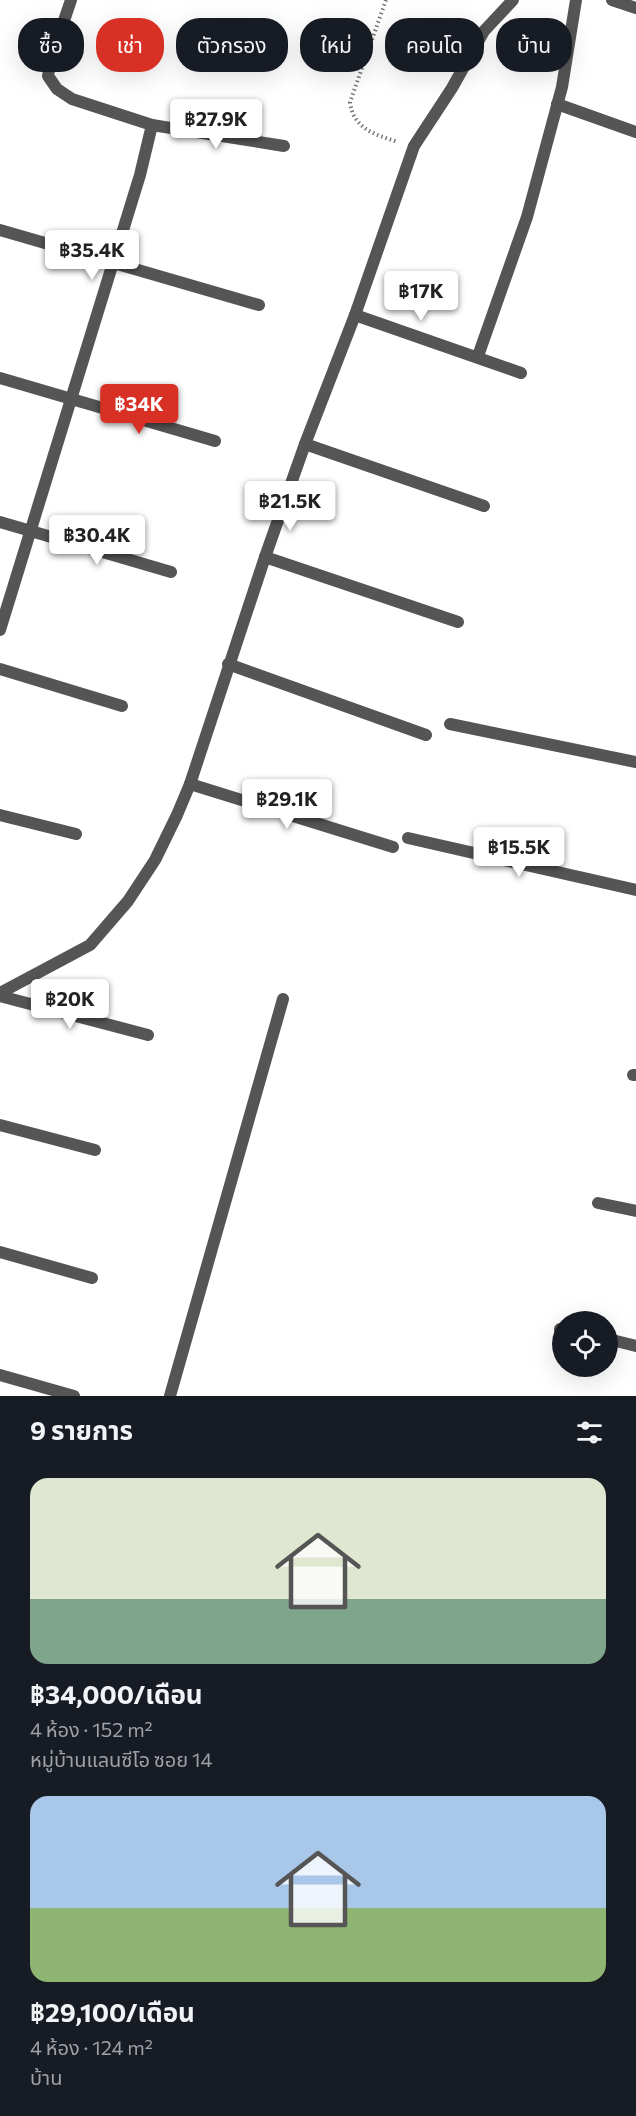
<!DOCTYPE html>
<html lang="th">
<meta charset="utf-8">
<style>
body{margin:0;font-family:Commissioner,"Noto Sans Thai",sans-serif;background:#20242c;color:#f1f3f6;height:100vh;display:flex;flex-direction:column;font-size:22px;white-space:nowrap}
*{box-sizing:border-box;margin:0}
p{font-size:20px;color:#9ea1a6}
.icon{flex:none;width:33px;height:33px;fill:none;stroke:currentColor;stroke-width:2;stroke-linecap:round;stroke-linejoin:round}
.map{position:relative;height:1396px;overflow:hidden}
.drawer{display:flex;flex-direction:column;background:#171b24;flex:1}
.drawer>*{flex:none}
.hud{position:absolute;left:18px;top:18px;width:600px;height:54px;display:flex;gap:12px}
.fabs{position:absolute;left:552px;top:1311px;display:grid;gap:12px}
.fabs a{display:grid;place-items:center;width:66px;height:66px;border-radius:50%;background:#171b24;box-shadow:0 6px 24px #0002;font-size:30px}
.price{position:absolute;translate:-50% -51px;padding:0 14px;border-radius:6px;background:#fff;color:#222;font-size:20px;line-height:39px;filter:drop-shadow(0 2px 3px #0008)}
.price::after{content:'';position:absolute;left:50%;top:36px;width:18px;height:14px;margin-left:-9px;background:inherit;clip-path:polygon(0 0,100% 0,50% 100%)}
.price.on{background:#d93025;color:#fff}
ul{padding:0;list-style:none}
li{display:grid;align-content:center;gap:12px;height:318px;padding:0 30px}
li span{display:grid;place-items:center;height:186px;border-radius:18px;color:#555}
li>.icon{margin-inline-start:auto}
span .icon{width:108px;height:108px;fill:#fffc;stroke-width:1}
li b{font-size:26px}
h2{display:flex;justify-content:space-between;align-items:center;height:72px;padding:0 30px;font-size:26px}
.tag{padding:0 21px;border-radius:24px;background:#171b24;box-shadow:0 6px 24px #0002;font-size:21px;line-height:54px}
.tag.on{background:#d93025;color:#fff}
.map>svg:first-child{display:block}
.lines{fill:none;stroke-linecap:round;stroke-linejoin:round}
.path{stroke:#777;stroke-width:4;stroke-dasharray:1.5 3;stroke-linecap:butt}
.street{stroke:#555;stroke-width:12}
</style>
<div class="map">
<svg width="636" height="1396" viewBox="0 0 636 1396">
<rect width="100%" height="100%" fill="#fff"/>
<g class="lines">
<path class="path" d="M386 0 350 102C353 129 376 135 398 142"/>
<g class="street">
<path d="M612 0 636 8"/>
<path d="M557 104 636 132"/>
<path d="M152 125 284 146"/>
<path d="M0 230 259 305"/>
<path d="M355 315 521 373"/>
<path d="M478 356 527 217 562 87 576 0"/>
<path d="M0 378 215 441"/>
<path d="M305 444 484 506"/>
<path d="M0 522 171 572"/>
<path d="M265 557 458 622"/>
<path d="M0 630 140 175 152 125 72 99 57 89 48 76 51 59 71 0"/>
<path d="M228 664 426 735"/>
<path d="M0 669 122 706"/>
<path d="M450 724 636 762"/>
<path d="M190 784 393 847"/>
<path d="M0 815 76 834"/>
<path d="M408 838 636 890"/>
<path d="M0 993 90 945 128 901 155 860 177 815 190 784 265 557 305 444 355 315 414 146 452 88 484 31 513 0"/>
<path d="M0 996 148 1035"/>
<path d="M633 1075H636"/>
<path d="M0 1125 95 1150"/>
<path d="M598 1203 636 1211"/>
<path d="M0 1252 92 1278"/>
<path d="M560 1329 562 1330"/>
<path d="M608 1339 636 1346"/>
<path d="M0 1375 74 1396"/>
<path d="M170 1396 283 999"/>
</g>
</g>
</svg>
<div class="fabs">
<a><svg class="icon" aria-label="locate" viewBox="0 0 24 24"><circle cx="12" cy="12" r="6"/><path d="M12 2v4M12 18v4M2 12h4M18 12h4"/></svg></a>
</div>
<b class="price" style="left:216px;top:150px">฿27.9K</b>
<b class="price" style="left:92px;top:281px">฿35.4K</b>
<b class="price" style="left:421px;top:322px">฿17K</b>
<b class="price on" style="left:139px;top:435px">฿34K</b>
<b class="price" style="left:290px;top:532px">฿21.5K</b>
<b class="price" style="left:97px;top:566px">฿30.4K</b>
<b class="price" style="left:287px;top:830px">฿29.1K</b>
<b class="price" style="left:519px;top:878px">฿15.5K</b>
<b class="price" style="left:70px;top:1030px">฿20K</b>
<div class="hud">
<a class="tag">ซื้อ</a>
<a class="tag on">เช่า</a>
<a class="tag">ตัวกรอง</a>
<a class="tag">ใหม่</a>
<a class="tag">คอนโด</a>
<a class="tag">บ้าน</a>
</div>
</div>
<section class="drawer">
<h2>9 รายการ<svg class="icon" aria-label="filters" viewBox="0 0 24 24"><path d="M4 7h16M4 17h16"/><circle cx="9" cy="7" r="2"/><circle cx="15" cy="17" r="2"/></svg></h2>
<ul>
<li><span style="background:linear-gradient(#dfe7d0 65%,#7fa58c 0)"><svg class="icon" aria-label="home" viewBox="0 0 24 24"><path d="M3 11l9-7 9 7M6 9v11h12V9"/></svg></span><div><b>฿34,000/เดือน</b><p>4 ห้อง · 152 m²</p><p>หมู่บ้านแลนซีโอ ซอย 14</p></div></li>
<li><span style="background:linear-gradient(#a9c7e8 60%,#8fb573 0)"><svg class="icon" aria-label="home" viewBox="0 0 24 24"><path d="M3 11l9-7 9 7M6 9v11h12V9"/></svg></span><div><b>฿29,100/เดือน</b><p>4 ห้อง · 124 m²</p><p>บ้าน</p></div></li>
</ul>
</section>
